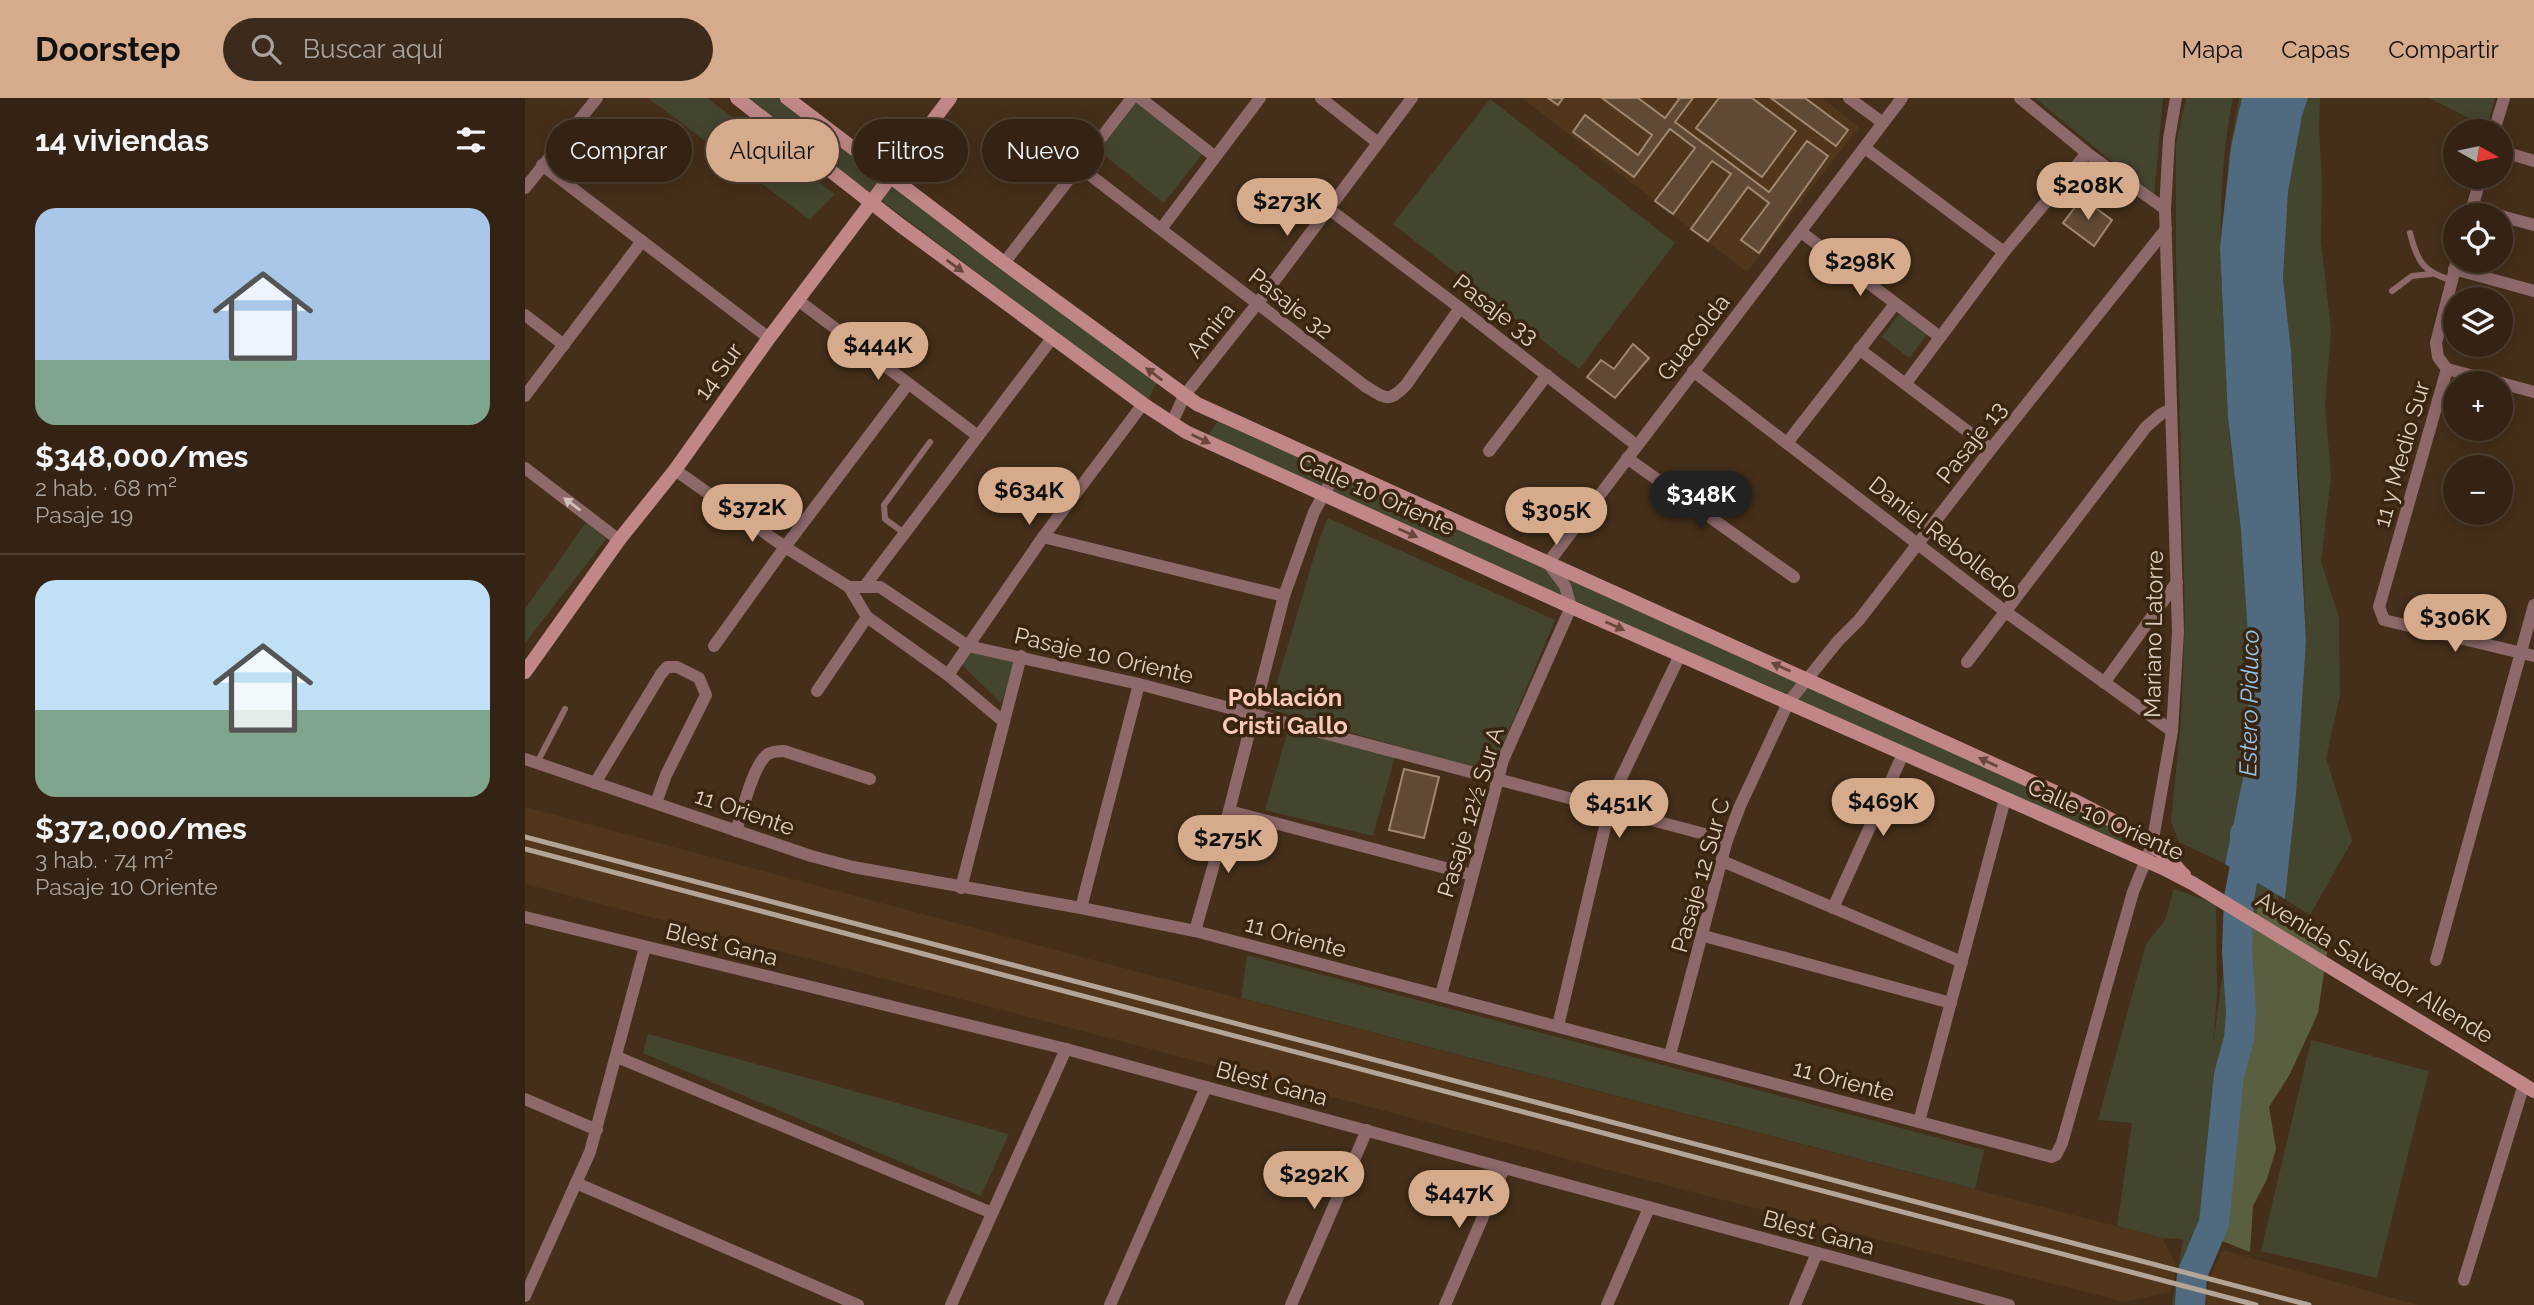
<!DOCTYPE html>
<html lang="es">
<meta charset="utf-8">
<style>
body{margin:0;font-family:Raleway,sans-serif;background:#3c2b1d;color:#f1f3f6;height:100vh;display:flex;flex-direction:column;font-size:26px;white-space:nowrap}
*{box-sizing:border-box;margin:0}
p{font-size:23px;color:#a9a4a0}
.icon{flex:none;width:38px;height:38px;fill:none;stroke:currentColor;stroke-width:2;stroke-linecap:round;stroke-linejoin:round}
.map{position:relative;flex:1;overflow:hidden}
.panel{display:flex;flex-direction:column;background:#342314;width:525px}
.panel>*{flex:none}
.guide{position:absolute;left:21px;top:21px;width:665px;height:63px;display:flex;gap:14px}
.needle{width:46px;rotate:99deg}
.buttons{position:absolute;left:1918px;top:21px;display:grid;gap:14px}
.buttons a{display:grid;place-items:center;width:70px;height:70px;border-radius:50%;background:#342314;box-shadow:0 4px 18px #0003,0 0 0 2px #4e4034;font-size:35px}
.price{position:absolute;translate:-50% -60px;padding:0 16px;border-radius:24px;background:#d6ab8b;color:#111;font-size:23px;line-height:46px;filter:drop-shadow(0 2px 4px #0008)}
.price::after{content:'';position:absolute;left:50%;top:42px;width:21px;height:16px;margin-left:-10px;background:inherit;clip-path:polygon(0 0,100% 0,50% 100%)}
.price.selected{background:#222;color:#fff}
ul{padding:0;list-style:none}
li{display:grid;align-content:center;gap:14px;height:371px;padding:0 35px}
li+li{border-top:2px solid #4e4034}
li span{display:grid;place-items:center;height:217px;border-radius:21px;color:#555}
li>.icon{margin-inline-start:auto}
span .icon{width:126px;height:126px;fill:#fffc;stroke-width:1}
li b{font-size:30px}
h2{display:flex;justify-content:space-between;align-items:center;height:84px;padding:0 35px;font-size:30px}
.tag{padding:0 24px;border-radius:32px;background:#342314;box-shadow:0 4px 18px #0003,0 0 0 2px #4e4034;font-size:24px;line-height:63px}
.tag.selected{background:#d6ab8b;color:#111}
header{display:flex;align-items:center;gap:42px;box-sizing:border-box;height:98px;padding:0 35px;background:#d6ab8b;color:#111}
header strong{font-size:33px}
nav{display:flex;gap:38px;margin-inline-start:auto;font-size:24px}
.search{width:490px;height:63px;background:#3c2b1d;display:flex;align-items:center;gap:18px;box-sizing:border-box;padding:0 24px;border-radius:38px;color:#a9a4a0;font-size:26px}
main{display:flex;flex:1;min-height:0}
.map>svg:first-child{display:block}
.built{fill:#51361c}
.green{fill:#43452f;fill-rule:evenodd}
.forest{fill:#5b5f41}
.water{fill:#506a7f}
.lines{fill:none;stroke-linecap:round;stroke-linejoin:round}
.river{stroke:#506a7f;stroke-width:30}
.building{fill:#614a35;stroke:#a18770;stroke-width:2}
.lane{stroke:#8e696a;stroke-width:6}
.street{stroke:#8e696a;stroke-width:12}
.secondary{stroke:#c18788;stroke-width:14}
.rail{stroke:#b4a496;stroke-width:5}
.oneway{fill:#69473a}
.oneway2{fill:#d2c1b6}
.labels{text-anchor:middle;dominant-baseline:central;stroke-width:7;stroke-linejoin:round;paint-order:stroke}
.street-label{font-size:23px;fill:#ded0c4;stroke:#3a2510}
.neighbourhood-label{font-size:24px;font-weight:bold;fill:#fbcabb;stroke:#3a2510}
.water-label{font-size:24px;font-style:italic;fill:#93c5eb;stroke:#3a2510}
</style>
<header>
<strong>Doorstep</strong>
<div class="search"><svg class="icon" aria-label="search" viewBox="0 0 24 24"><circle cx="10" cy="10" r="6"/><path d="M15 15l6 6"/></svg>Buscar aquí</div>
<nav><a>Mapa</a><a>Capas</a><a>Compartir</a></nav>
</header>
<main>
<section class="panel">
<h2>14 viviendas<svg class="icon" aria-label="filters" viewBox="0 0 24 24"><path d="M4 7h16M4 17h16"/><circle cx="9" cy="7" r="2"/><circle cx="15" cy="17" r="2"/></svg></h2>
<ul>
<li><span style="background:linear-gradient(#a9c7e8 70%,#7fa58c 0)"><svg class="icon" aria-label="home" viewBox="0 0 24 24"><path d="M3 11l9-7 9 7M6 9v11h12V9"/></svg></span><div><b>$348,000/mes</b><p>2 hab. · 68 m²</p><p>Pasaje 19</p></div></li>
<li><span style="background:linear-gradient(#bfe0f5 60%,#7fa58c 0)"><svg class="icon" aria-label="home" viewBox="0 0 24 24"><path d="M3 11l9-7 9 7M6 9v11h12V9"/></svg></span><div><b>$372,000/mes</b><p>3 hab. · 74 m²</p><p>Pasaje 10 Oriente</p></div></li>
</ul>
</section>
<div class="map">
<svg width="2009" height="1207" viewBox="0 0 2009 1207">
<rect width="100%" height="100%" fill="#452f1a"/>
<g class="built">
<path d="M997 0H1297L1334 29 1222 174Z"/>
<path d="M0 709 602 871 1637 1140 1652 1168 1647 1190 1645 1194 1600 1204 1171 1095 0 786Z"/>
<path d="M1698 1152 1857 1197 1893 1207H1679L1686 1177Z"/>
</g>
<g class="green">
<path d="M123 0H182L310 96 285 122Z"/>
<path d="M220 0H255L633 282 623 303Z"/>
<path d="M615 0 681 51 639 105 574 53Z"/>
<path d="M1510 0H1638L1629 98Z"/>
<path d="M1661 0H1708C1691 83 1695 168 1700 252 1702 293 1702 336 1710 375L1700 178 1704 57 1714 0H1754L1748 32 1774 641 1781 543 1777 430 1766 252 1758 181 1763 94 1777 18 1783 0H1795L1794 32 1797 85 1796 144 1806 232 1800 307 1806 379 1796 464 1814 519 1815 598 1801 660 1827 743 1785 817 1760 801 1768 724 1675 1207H1647L1658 1141 1637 1140 1592 1128 1607 1025 1573 1022 1621 846 1640 822 1649 791 1691 806 1692 895 1688 948 1713 760 1719 675 1700 766 1654 744 1646 723 1656 624 1660 520 1651 163V46ZM1719 473 1728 594 1724 634V554Z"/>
<path d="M1904 0H1970L1962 29Z"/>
<path d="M965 1 1150 145 1054 271 868 126Z"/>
<path d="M1377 212 1404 234 1384 260 1357 239Z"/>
<path d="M694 321 1589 728 1605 739 1593 746 1156 556 683 337Z"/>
<path d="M803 420 1030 522 966 675 744 611 794 442Z"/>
<path d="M62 423 81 441 0 545V511Z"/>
<path d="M447 552 493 562 476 605 435 565Z"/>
<path d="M764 629 870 658 848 738 740 712Z"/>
<path d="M722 857 1459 1052 1450 1091 716 900Z"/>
<path d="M123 936 484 1036 456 1098 118 955Z"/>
<path d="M1786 942 1904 973 1852 1180 1736 1153Z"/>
</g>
<path class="forest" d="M1733 809 1804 841 1793 915 1765 976 1744 1009 1751 1051 1742 1081 1728 1108 1725 1154 1692 1141 1700 1131 1699 1060 1722 935 1724 852Z"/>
<path class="water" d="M1717 0H1783L1777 18 1763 94 1758 181 1766 252 1781 543 1771 696 1760 801 1700 766 1723 656 1724 554 1716 432 1703 320 1695 149 1706 49Z"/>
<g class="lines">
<path class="river" d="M1665 1207 1667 1177 1689 1125 1704 977 1714 941 1716 914 1712 853 1714 800 1721 763 1720 736"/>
</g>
<g class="building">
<path d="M1023 0H1038L1033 7Z"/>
<path d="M1077 0H1113L1140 20 1154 1 1153 0H1168L1150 24 1244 94 1282 43 1303 58 1234 155 1216 142 1244 105 1223 89 1183 143 1166 131 1206 76 1187 63 1148 116 1130 103 1170 50 1145 31 1109 79 1048 34 1060 17 1113 57 1127 37Z"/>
<path d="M1194 0H1227L1271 33 1237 79 1171 30Z"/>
<path d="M1246 0H1280L1323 32 1311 48Z"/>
<path d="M1557 100 1587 122 1569 148 1538 125Z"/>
<path d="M1108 246 1124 260 1090 300 1062 279 1076 262 1089 271Z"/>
<path d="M879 671 914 679 899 740 864 732Z"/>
</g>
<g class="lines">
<g class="lane">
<path d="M1885 135C1892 163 1898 174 1926 182"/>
<path d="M1867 193 1887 178 1906 176"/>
<path d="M379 435 360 421 359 407 405 344"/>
<path d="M12 665 40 611"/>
</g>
<g class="street">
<path d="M615 0 689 58"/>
<path d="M796 0 853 45"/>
<path d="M1324 0 1358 25"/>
<path d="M1495 0 1562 55 1640 111"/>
<path d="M1969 33 1979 0"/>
<path d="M1340 50 1479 154"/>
<path d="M1976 53 2009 63"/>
<path d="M17 67 244 240"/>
<path d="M552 67 840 288C860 300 863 306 881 287L935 210"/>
<path d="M0 90 72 0"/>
<path d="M1947 110 1974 117"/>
<path d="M804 111 935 210 1111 347"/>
<path d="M1945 117 1956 79"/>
<path d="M1976 118 2009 127"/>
<path d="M636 131 735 0"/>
<path d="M1276 134 1415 239"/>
<path d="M479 165 607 0"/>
<path d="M1929 171 2009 193"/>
<path d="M274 203 453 338"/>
<path d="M0 217 39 247"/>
<path d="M1334 251 1466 351"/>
<path d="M1922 271 1854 509 1859 522 2009 558"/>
<path d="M1922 271 1913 259 1911 245 1932 163"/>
<path d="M1922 271 1975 285"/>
<path d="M1168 273 1481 514 1647 633"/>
<path d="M1381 285 1479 154 1562 55"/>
<path d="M1976 285 2009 294"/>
<path d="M0 298 117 143"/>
<path d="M647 325 659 298 732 206 887 0"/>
<path d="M1262 345 1370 206"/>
<path d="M964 353 1022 277"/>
<path d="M1102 360 1269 479"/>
<path d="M0 370 94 442"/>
<path d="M150 372 260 449 324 489 342 519 423 577 479 624"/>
<path d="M518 439 759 498"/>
<path d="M324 489H355L443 548 614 586 1202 742"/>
<path d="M339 489 528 239"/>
<path d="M189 548 260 449 383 286"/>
<path d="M1442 564 1621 329 1636 316 1646 311"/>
<path d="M423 577 518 439 618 306"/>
<path d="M1579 585 1652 484"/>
<path d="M292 593 342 519"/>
<path d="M0 661 286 758 328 769 556 810 670 833 1527 1059 1531 1057 1537 1045 1608 794 1627 747 1647 633 1653 534 1640 111 1644 41 1651 0"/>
<path d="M70 685 136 576 142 569H152L174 580 181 597 141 677 131 705"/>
<path d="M704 713 947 777"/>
<path d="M211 733C217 715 228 666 243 656 248 653 253 653 259 653L345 681"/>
<path d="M1197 763 1437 864"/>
<path d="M436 790 496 558"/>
<path d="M556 810 614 586"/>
<path d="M1308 810 1378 656"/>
<path d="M0 819 541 951 1484 1207"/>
<path d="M670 833 704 713 759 498 789 414 813 371"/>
<path d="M1179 838 1426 905"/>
<path d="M1911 862 2009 507"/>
<path d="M916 897 978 662 1046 509 1040 488 1023 465 1377 0"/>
<path d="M1033 928 1087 699 1155 557"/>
<path d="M1145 957 1202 742 1215 708 1263 605 1313 543 1334 522 1466 351 1641 131"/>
<path d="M92 959 467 1115"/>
<path d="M0 1001 72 1032"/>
<path d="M1394 1024 1480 701"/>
<path d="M51 1085 333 1207"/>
<path d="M1939 1182 1999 986"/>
<path d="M0 1198 65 1054 120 849"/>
<path d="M426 1207 541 951"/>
<path d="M585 1207 681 989"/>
<path d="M766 1207 842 1032"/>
<path d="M920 1207 979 1070"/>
<path d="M1082 1207 1124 1110"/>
<path d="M1270 1207 1292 1155"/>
</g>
<g class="secondary">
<path d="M212 0 375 127 618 306 661 334 1046 509 1638 770 1667 785 2009 993"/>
<path d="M262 0 479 165 672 306 1552 704C1584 720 1616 737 1644 760 1649 765 1653 772 1659 777"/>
<path d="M0 574 94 442 150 372 244 240 425 0"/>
</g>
<g class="rail">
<path d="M0 739 1784 1207"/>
<path d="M0 751 1731 1207"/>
</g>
</g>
<defs><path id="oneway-solid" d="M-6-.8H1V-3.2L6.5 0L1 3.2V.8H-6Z" transform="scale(1.75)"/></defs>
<g class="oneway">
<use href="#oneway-solid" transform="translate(430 168) rotate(36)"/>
<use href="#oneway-solid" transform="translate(629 276) rotate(-143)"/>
<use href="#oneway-solid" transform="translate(676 341) rotate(26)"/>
<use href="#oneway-solid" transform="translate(883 435) rotate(24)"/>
<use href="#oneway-solid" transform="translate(1090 528) rotate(24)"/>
<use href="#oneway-solid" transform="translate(1256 569) rotate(-156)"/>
<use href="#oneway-solid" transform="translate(1463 664) rotate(-155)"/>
</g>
<use class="oneway2" href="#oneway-solid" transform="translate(47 406) rotate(-143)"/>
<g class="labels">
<g class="street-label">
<text transform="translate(766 205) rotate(38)">Pasaje 32</text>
<text transform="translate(971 211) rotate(37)">Pasaje 33</text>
<text transform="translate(685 232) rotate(-52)">Amira</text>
<text transform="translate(1168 239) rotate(-52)">Guacolda</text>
<text transform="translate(193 273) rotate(-54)">14 Sur</text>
<text transform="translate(1446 344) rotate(-52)">Pasaje 13</text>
<text transform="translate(1876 356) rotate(-74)">11 y Medio Sur</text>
<text transform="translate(852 396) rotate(24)">Calle 10 Oriente</text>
<text transform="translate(1419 439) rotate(38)">Daniel Rebolledo</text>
<text transform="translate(1628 536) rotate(-89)">Mariano Latorre</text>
<text transform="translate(579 557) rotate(13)">Pasaje 10 Oriente</text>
<text transform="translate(220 713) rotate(19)">11 Oriente</text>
<text transform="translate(945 714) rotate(-73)">Pasaje 12½ Sur A</text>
<text transform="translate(1581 721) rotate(24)">Calle 10 Oriente</text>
<text transform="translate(1175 777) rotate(-74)">Pasaje 12 Sur C</text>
<text transform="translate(771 838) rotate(15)">11 Oriente</text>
<text transform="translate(197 846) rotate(14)">Blest Gana</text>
<text transform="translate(1850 869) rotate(31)">Avenida Salvador Allende</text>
<text transform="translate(1319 982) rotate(15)">11 Oriente</text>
<text transform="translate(747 985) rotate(15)">Blest Gana</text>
<text transform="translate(1294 1134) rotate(15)">Blest Gana</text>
</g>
<g class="neighbourhood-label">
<text x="760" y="599">Población<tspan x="760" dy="28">Cristi Gallo</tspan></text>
</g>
<g class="water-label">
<text transform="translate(1724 605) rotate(-89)">Estero Piduco</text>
</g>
</g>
</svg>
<div class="buttons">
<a><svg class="needle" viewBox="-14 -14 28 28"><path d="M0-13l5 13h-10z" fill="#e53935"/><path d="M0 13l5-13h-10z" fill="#a9a4a0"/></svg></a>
<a><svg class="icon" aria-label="locate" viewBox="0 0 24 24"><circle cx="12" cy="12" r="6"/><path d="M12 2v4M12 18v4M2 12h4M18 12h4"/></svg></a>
<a><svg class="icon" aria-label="layers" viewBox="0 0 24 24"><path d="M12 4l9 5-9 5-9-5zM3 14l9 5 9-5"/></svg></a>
<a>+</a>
<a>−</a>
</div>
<b class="price" style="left:1563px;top:124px">$208K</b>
<b class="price" style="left:762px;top:140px">$273K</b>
<b class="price" style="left:1335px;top:200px">$298K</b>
<b class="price" style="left:353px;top:284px">$444K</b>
<b class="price" style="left:504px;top:429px">$634K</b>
<b class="price selected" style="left:1176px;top:433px">$348K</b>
<b class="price" style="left:227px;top:446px">$372K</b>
<b class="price" style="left:1031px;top:449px">$305K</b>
<b class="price" style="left:1930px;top:556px">$306K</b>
<b class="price" style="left:1358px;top:740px">$469K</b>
<b class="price" style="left:1094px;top:742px">$451K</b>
<b class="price" style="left:703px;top:777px">$275K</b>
<b class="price" style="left:789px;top:1113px">$292K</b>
<b class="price" style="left:934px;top:1132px">$447K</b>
<div class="guide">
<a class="tag">Comprar</a>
<a class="tag selected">Alquilar</a>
<a class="tag">Filtros</a>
<a class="tag">Nuevo</a>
</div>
</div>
</main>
